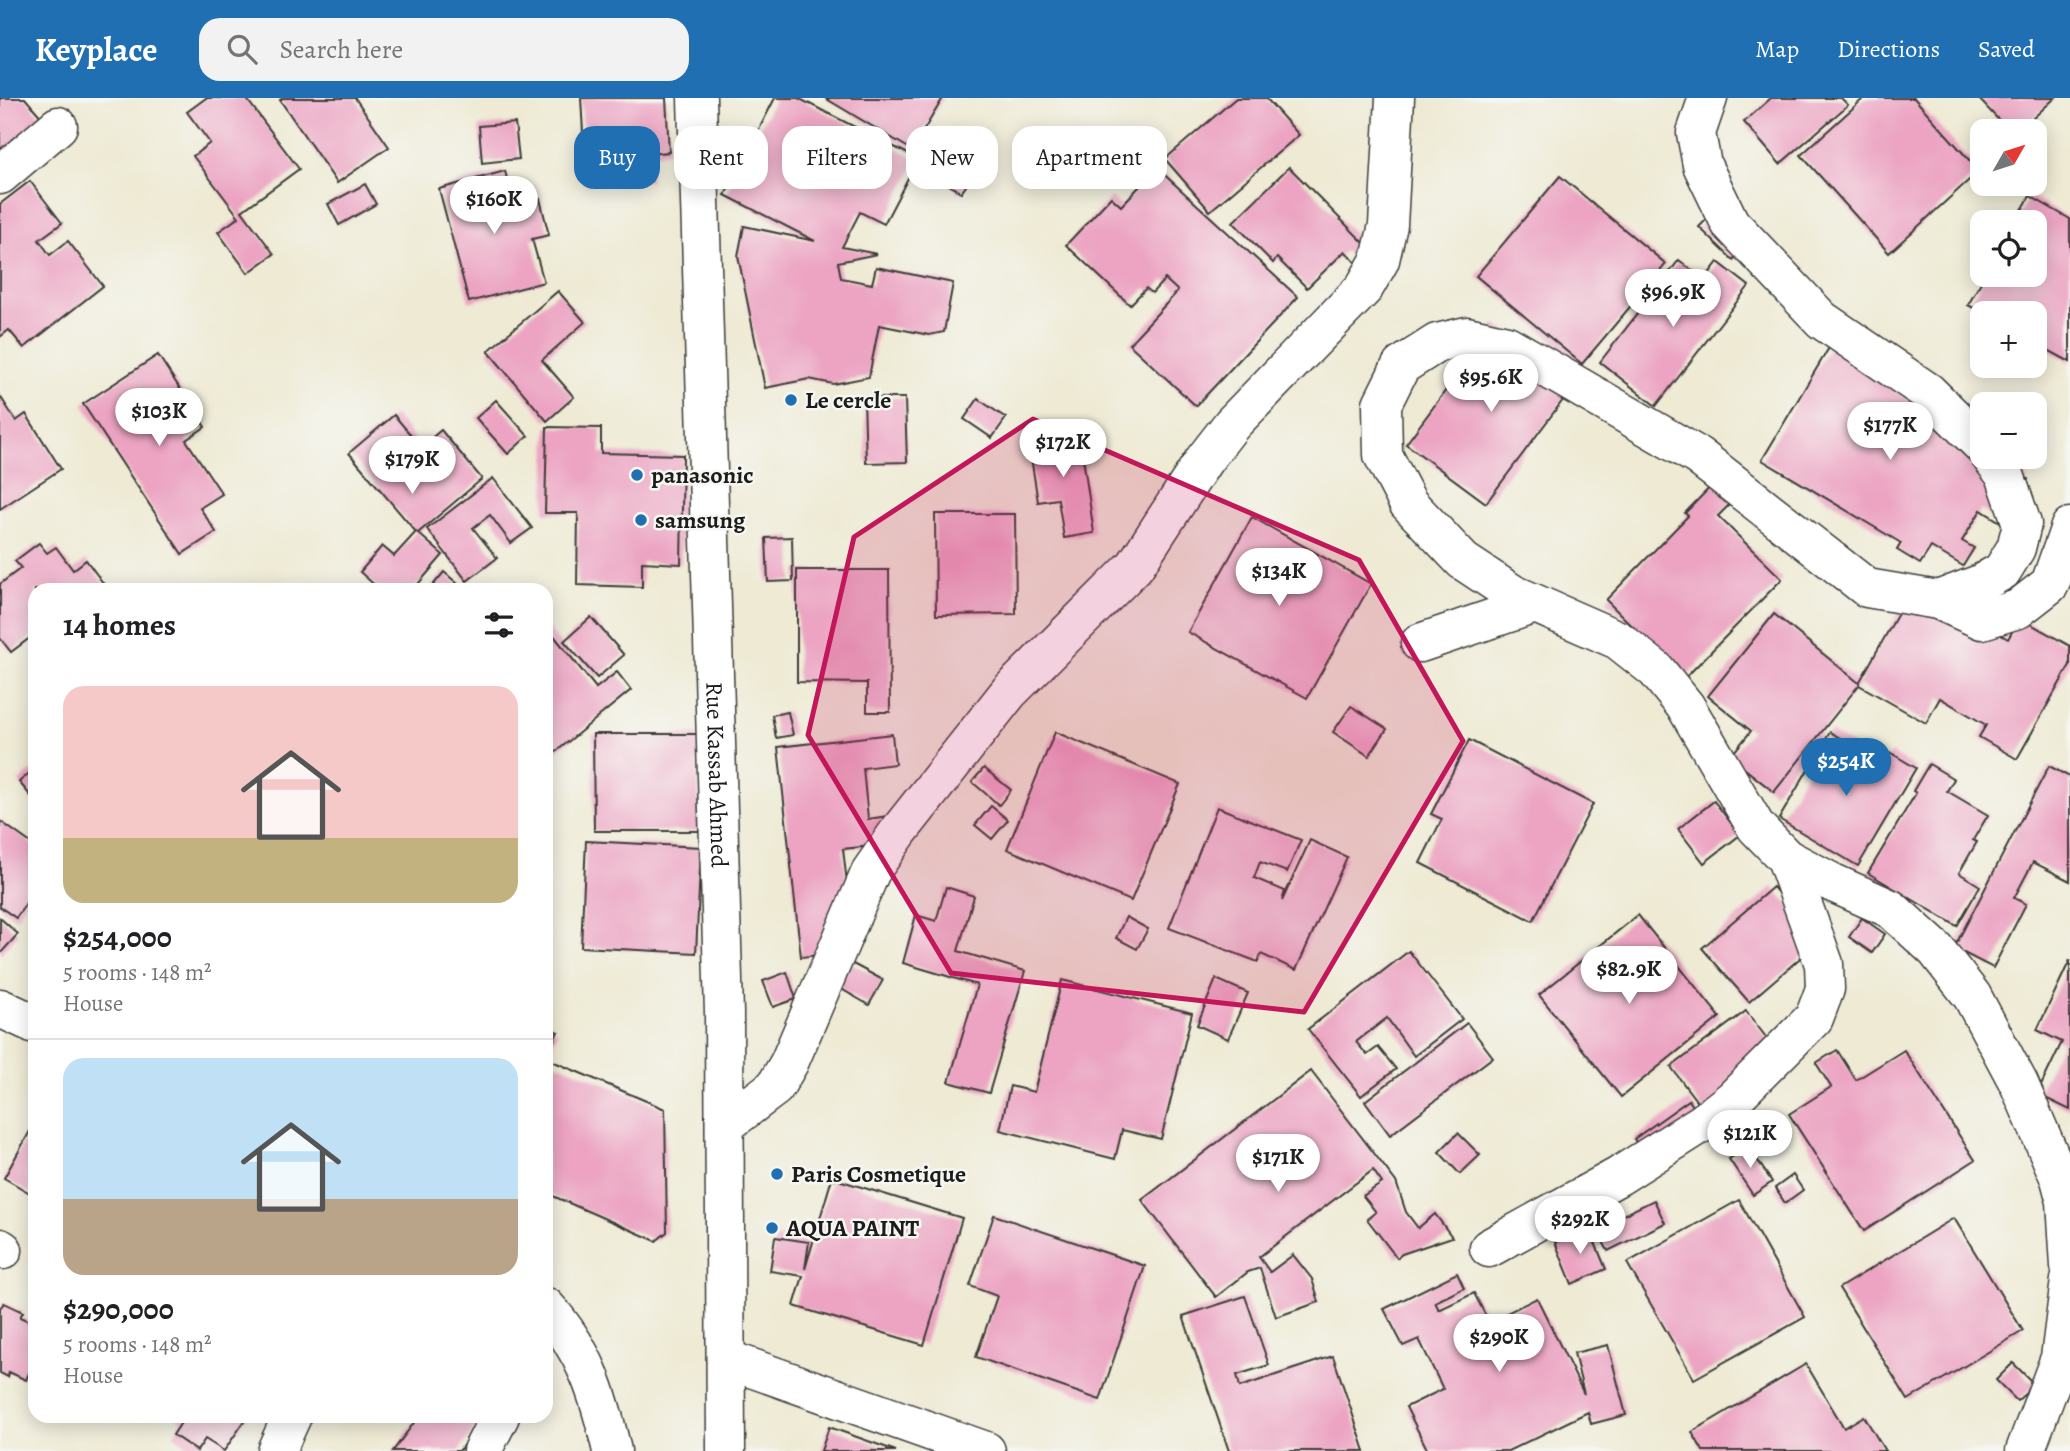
<!DOCTYPE html>
<meta charset="utf-8">
<style>
body{margin:0;font-family:Alegreya,serif;background:#f2f2f2;color:#202124;height:100vh;display:flex;flex-direction:column;font-size:26px;white-space:nowrap}
*{box-sizing:border-box;margin:0}
p{font-size:23px;color:#757577}
.icon{flex:none;width:38px;height:38px;fill:none;stroke:currentColor;stroke-width:2;stroke-linecap:round;stroke-linejoin:round}
.map{position:relative;flex:1;overflow:hidden}
.drawer{position:absolute;left:28px;top:485px;width:525px;height:840px;display:flex;flex-direction:column;background:#fff;border-radius:21px;box-shadow:0 4px 18px #0003}
.drawer>*{flex:none}
.hud{position:absolute;left:574px;top:28px;width:665px;height:63px;display:flex;gap:14px}
.needle{width:46px;rotate:51deg}
.tools{position:absolute;left:1970px;top:21px;display:grid;gap:14px}
.tools a{display:grid;place-items:center;width:77px;height:77px;border-radius:14px;background:#fff;box-shadow:0 4px 18px #0003;font-size:35px}
.price{position:absolute;translate:-50% -60px;padding:0 16px;border-radius:24px;background:#fff;color:#222;font-size:23px;line-height:46px;filter:drop-shadow(0 2px 4px #0008)}
.price::after{content:'';position:absolute;left:50%;top:42px;width:21px;height:16px;margin-left:-10px;background:inherit;clip-path:polygon(0 0,100% 0,50% 100%)}
.price.active{background:#1f6fb2;color:#fff}
ul{padding:0;list-style:none}
li{display:grid;align-content:center;gap:14px;height:371px;padding:0 35px}
li+li{border-top:2px solid #e0e0e0}
li span{display:grid;place-items:center;height:217px;border-radius:21px;color:#555}
li>.icon{margin-inline-start:auto}
span .icon{width:126px;height:126px;fill:#fffc;stroke-width:1}
li b{font-size:30px}
h2{display:flex;justify-content:space-between;align-items:center;height:84px;padding:0 35px;font-size:30px}
.pill{padding:0 24px;border-radius:21px;background:#fff;box-shadow:0 4px 18px #0003;font-size:24px;line-height:63px}
.pill.active{background:#1f6fb2;color:#fff}
header{display:flex;align-items:center;gap:42px;box-sizing:border-box;height:98px;padding:0 35px;background:#1f6fb2;color:#fff}
header strong{font-size:33px}
nav{display:flex;gap:38px;margin-inline-start:auto;font-size:24px}
.search{width:490px;height:63px;background:#f2f2f2;display:flex;align-items:center;gap:18px;box-sizing:border-box;padding:0 24px;border-radius:21px;color:#757577;font-size:26px}
.map>svg:first-child{display:block}
.building{fill:#eca4c2}
.lines{fill:none;stroke-linecap:round;stroke-linejoin:round}
.minor-casing{stroke:#3c3b38;stroke-width:41}
.tertiary-casing{stroke:#3c3b38;stroke-width:41}
.minor{stroke:#fff;stroke-width:38}
.tertiary{stroke:#fff;stroke-width:38}
.marked{fill:#c2185b;fill-opacity:0.2;stroke:#c2185b;stroke-width:5;stroke-linejoin:round}
.poi-dot{fill:#1f6fb2;stroke:#f6f6f2;stroke-width:2.5}
.labels{text-anchor:middle;dominant-baseline:central;stroke-width:5;stroke-linejoin:round;paint-order:stroke}
.poi-label{font-size:24px;font-weight:bold;fill:#1c1c1c;stroke:#f6f6f2;text-anchor:start}
.street-label{font-size:24px;fill:#1c1c1c;stroke:#f6f6f2}
</style>
<header>
<strong>Keyplace</strong>
<div class="search"><svg class="icon" aria-label="search" viewBox="0 0 24 24"><circle cx="10" cy="10" r="6"/><path d="M15 15l6 6"/></svg>Search here</div>
<nav><a>Map</a><a>Directions</a><a>Saved</a></nav>
</header>
<div class="map">
<svg width="2070" height="1353" viewBox="0 0 2070 1353">
<rect width="100%" height="100%" fill="#f6f6f2"/>
<filter id="ink" filterUnits="userSpaceOnUse"><feTurbulence type="fractalNoise" baseFrequency=".0143" numOctaves="2"/><feDisplacementMap in="SourceGraphic" scale="14" xChannelSelector="R" yChannelSelector="G"/><feConvolveMatrix kernelMatrix="1 2 1 2 8 2 1 2 1" color-interpolation-filters="sRGB"/></filter>
<filter id="wash" filterUnits="userSpaceOnUse"><feTurbulence type="fractalNoise" baseFrequency=".00686" numOctaves="4" result="noise"/><feDisplacementMap in="SourceGraphic" scale="28" xChannelSelector="R" yChannelSelector="G"/><feGaussianBlur stdDeviation="1.57" result="paint"/><feColorMatrix in="noise" values="0 0 0 0 0 0 0 0 0 0 0 0 0 0 0 0 0 1.4 0 .05"/><feComposite in="paint" operator="in"/></filter>
<g filter="url(#wash)">
<rect width="100%" height="100%" fill="#eeead4"/>
<g id="blocks">
<g class="building">
<path d="M0 0H25L53 33 0 78Z"/>
<path d="M206 0H246L299 71 242 113 274 156 248 175 218 134 239 119 193 58 210 45 187 14Z"/>
<path d="M283 0H355L389 49 337 85 280 2Z"/>
<path d="M581 0H666L669 54 649 56 651 83 586 87Z"/>
<path d="M775 0H798L918 61 884 126 860 114 842 149 877 156 838 164 841 180 872 186 876 169 953 185 944 234 929 237 879 227 869 279 833 286 809 281 765 290 738 158 744 128 815 143 725 97Z"/>
<path d="M825 0H943L912 52Z"/>
<path d="M1236 0H1266L1299 37 1210 113 1165 61Z"/>
<path d="M1771 0H1841L1848 7 1780 66 1744 24Z"/>
<path d="M1864 0H1914L1979 73 1889 155 1801 57Z"/>
<path d="M1978 0H2055L2019 33H2009Z"/>
<path d="M515 25 519 61 482 65 479 28Z"/>
<path d="M949 49 979 69 961 95 931 74Z"/>
<path d="M1289 69 1371 152 1357 166 1345 153 1307 190 1277 160 1273 165 1233 124Z"/>
<path d="M1157 70 1298 199 1196 308 1129 246 1178 193 1165 181 1152 195 1146 190 1130 207 1066 147 1111 99 1121 108Z"/>
<path d="M505 73 514 108 540 101 549 137 532 141 544 184 469 204 439 91Z"/>
<path d="M1560 78 1666 166 1582 266 1476 178Z"/>
<path d="M30 83 62 125 39 142 50 157 68 143 103 188 24 250 9 232 0 239V106Z"/>
<path d="M365 86 376 106 339 127 328 106Z"/>
<path d="M2030 98 2070 121V264L2035 245V215H1983L1968 207 1985 177H2035V124H2015Z"/>
<path d="M1718 110 1751 142 1733 162 1699 129Z"/>
<path d="M1679 162 1704 182 1718 164 1749 188 1656 308 1600 264Z"/>
<path d="M558 193 585 224 542 262 574 299 547 323 488 253Z"/>
<path d="M1495 226 1575 286 1486 405 1406 346Z"/>
<path d="M1830 248 1992 359 2028 381 2002 425 1981 412 1962 443 1974 450 1963 468 1931 449 1920 466 1897 452 1901 445 1762 362Z"/>
<path d="M158 257 205 329 186 342 222 396 200 410 216 434 182 456 83 306Z"/>
<path d="M0 298 16 323 26 316 61 371 0 411Z"/>
<path d="M864 300H905L907 364 866 365Z"/>
<path d="M978 301 1006 320 992 340 964 321Z"/>
<path d="M496 302 528 338 508 356 476 320Z"/>
<path d="M394 317 421 349 441 332 482 381 418 435 443 457 413 492H380L360 474 382 448 394 458 416 434 349 355Z"/>
<path d="M547 329 601 330V355L683 357 681 466 642 464V489L577 487 578 415H545Z"/>
<path d="M1079 332 1094 435 1064 440 1058 401 1038 404 1028 340Z"/>
<path d="M1724 375 1743 393 1718 418 1782 481 1685 580 1606 502 1688 418 1685 415Z"/>
<path d="M493 380 532 430 511 445 490 417 473 430 497 460 467 483 427 431Z"/>
<path d="M935 416H1015L1016 516 936 517Z"/>
<path d="M1252 419 1371 486 1307 600 1188 534Z"/>
<path d="M792 439 793 483 768 484 766 440Z"/>
<path d="M39 445 47 455 56 449 73 472 86 462 103 485 94 492H35V536L11 554 0 540V486L21 470 15 463Z"/>
<path d="M797 472H889L890 614H867V585L797 584Z"/>
<path d="M444 474 465 492H429Z"/>
<path d="M1914 487 2008 541 2020 520 2070 548V567L2017 661 1979 639 1986 627 1940 600 1926 625 1859 587 1774 694 1730 659 1751 633 1708 598 1774 516 1859 585Z"/>
<path d="M591 519 624 557 597 580 564 543Z"/>
<path d="M546 528 596 590 617 574 631 592 546 662Z"/>
<path d="M1351 608 1387 631 1369 658 1333 634Z"/>
<path d="M788 614 793 637 776 640 772 617Z"/>
<path d="M1055 634 1180 686 1131 803 1007 751Z"/>
<path d="M1830 634 1884 666 1891 655 1916 670 1858 768 1779 721Z"/>
<path d="M593 636H698L699 733H594Z"/>
<path d="M892 636 895 666 863 670 868 721 888 718 891 746 843 751 855 853 801 859 778 649Z"/>
<path d="M1469 642 1593 706 1533 823 1420 765 1442 721 1431 716Z"/>
<path d="M1929 666 1954 681 1947 693 1988 717 1973 742 1977 744 1959 775 1980 788 1957 828 1868 775 1916 695 1913 693Z"/>
<path d="M2049 668 2070 679V783L2033 764 2014 800 2026 806 1993 870 1954 850Z"/>
<path d="M35 670V703L19 684Z"/>
<path d="M984 670 1011 692 999 707 972 684Z"/>
<path d="M1714 703 1740 737 1704 765 1678 731Z"/>
<path d="M991 708 1008 722 992 741 975 727Z"/>
<path d="M1217 709 1301 742 1287 774 1260 764 1254 780 1285 793 1282 803 1310 742 1347 759 1296 872 1261 856 1258 864 1169 830Z"/>
<path d="M0 723 35 748V792L16 820 0 809Z"/>
<path d="M586 743 701 749 696 855 581 849Z"/>
<path d="M946 789 974 798 958 853 1025 873 989 995 949 984 977 887 903 865 916 817 936 823Z"/>
<path d="M1773 789 1820 843 1749 904 1702 850Z"/>
<path d="M1638 817 1720 919 1621 999 1539 897Z"/>
<path d="M1126 819 1148 831 1137 851 1116 840Z"/>
<path d="M0 820 18 836 0 856Z"/>
<path d="M1862 820 1885 836 1872 855 1849 839Z"/>
<path d="M1409 853 1462 921 1414 958 1387 920 1356 944 1367 957 1378 949 1396 971 1361 998 1308 931Z"/>
<path d="M2070 862V1012L2037 996 2062 944 2037 932Z"/>
<path d="M851 865 883 882 869 907 838 889Z"/>
<path d="M787 874 796 901 773 909 763 883Z"/>
<path d="M1216 881 1248 895 1228 941 1197 927Z"/>
<path d="M1062 882 1192 915 1161 1041 1122 1032 1115 1061 1000 1032 1010 988 1034 994Z"/>
<path d="M1746 913 1785 964 1710 1021 1671 969Z"/>
<path d="M1467 925 1493 959 1390 1037 1365 1003Z"/>
<path d="M546 928 558 934 546 958Z"/>
<path d="M1837 952 1856 982 1904 952 1975 1062 1864 1133 1789 1016 1831 989 1816 965Z"/>
<path d="M552 963 665 1011 667 1134 656 1143 546 1095V979Z"/>
<path d="M1311 973 1396 1084 1406 1114 1418 1130 1435 1116 1452 1139 1402 1156 1397 1160 1367 1121 1376 1114 1363 1098 1382 1085 1373 1072 1259 1159 1270 1174 1293 1157 1312 1181 1319 1204 1276 1219 1260 1170 1248 1174 1216 1199 1142 1102Z"/>
<path d="M1689 1002 1703 1024 1649 1062 1634 1041Z"/>
<path d="M35 1024V1098L4 1080Z"/>
<path d="M1458 1035 1480 1057 1460 1076 1439 1054Z"/>
<path d="M1748 1048 1772 1084 1753 1097 1729 1061Z"/>
<path d="M1793 1077 1803 1092 1785 1105 1775 1090Z"/>
<path d="M832 1080 962 1120 924 1247 794 1208 803 1178 770 1173 775 1139 809 1144 805 1171Z"/>
<path d="M1654 1102 1665 1125 1608 1153 1596 1130Z"/>
<path d="M1739 1102 1805 1219 1694 1281 1627 1165Z"/>
<path d="M994 1117 1145 1168 1100 1302 976 1259 997 1198 970 1188Z"/>
<path d="M1954 1120 2023 1233 1908 1302 1839 1190Z"/>
<path d="M1589 1130 1606 1171 1572 1186 1555 1144Z"/>
<path d="M1457 1175 1464 1190 1435 1204 1439 1212 1474 1195 1489 1224 1537 1200 1584 1296 1574 1255 1608 1247 1626 1317 1591 1326 1588 1314 1508 1353H1428L1406 1309 1443 1291 1419 1241 1403 1248 1384 1211Z"/>
<path d="M1245 1198 1269 1267 1237 1277 1240 1289 1333 1258 1365 1353H1229L1183 1218Z"/>
<path d="M4 1205 23 1214 20 1219 35 1226V1262L26 1282 9 1274 8 1279 0 1275V1210Z"/>
<path d="M2013 1265 2035 1287 2017 1303 1996 1282Z"/>
<path d="M1806 1266 1844 1330 1864 1318 1885 1353H1703L1692 1334Z"/>
<path d="M174 1318H248L224 1353 205 1341 197 1353 173 1337 182 1323Z"/>
<path d="M410 1318H484L459 1353H393L416 1322Z"/>
<path d="M829 1329 896 1353H821Z"/>
</g>
</g>
</g>
<g filter="url(#ink)">
<use href="#blocks" fill-opacity="0" stroke="#3c3b38" stroke-width="2"/>
<g class="lines">
<g class="minor-casing">
<g id="minor">
<path d="M1708 0 1696 35 1702 67 1730 125 1822 222 1928 294 1983 348"/>
<path d="M0 77 58 28"/>
<path d="M2070 429 2050 486 2018 511 1982 522 1938 502 1867 490 1698 358 1507 247 1467 238 1437 245 1401 268 1382 306 1383 357 1408 405 1463 463 1513 496 1618 542 1656 572 1686 609 1756 729 1786 760 1833 785 1891 811 1936 852 1972 898 2019 986 2060 1081 2066 1103 2070 1168"/>
<path d="M1938 502 1980 486 2002 473 2016 450 2022 426 2005 377 1991 359"/>
<path d="M1420 545 1535 506"/>
<path d="M725 1027 775 989 789 965 871 773 899 733 1009 594 1135 468 1204 362 1232 326 1364 190 1380 162 1388 127 1395 0"/>
<path d="M0 1150 3 1152"/>
<path d="M1489 1150 1619 1078 1704 1024 1733 1001 1814 920 1825 891 1824 866 1786 760"/>
<path d="M726 1261 986 1353"/>
<path d="M276 1353 292 1318"/>
<path d="M482 1353 500 1318"/>
<path d="M2025 1353 2060 1260 2070 1182"/>
</g>
</g>
<g class="tertiary-casing">
<g id="tertiary">
<path id="s1" d="M697 0 724 915 726 1353"/>
<path d="M0 910 35 926"/>
<path d="M546 1209C586 1253 599 1297 612 1353"/>
</g>
</g>
<use href="#minor" class="minor"/>
<use href="#tertiary" class="tertiary"/>
</g>
</g>
<path class="marked" d="M1033 321 1359 462 1463 643 1304 914 951 875 808 637 854 439Z"/>
<g class="poi-dot">
<circle cx="791" cy="302" r="7"/>
<circle cx="637" cy="377" r="7"/>
<circle cx="641" cy="422" r="7"/>
<circle cx="777" cy="1076" r="7"/>
<circle cx="772" cy="1130" r="7"/>
</g>
<g class="labels">
<g class="poi-label">
<text x="805" y="302">Le cercle</text>
<text x="651" y="377">panasonic</text>
<text x="655" y="422">samsung</text>
<text x="791" y="1076">Paris Cosmetique</text>
<text x="786" y="1130">AQUA PAINT</text>
</g>
<g class="street-label">
<text stroke="none"><textPath href="#s1" startOffset="677">Rue Kassab Ahmed</textPath></text>
</g>
</g>
</svg>
<div class="tools">
<a><svg class="needle" viewBox="-14 -14 28 28"><path d="M0-13l5 13h-10z" fill="#e53935"/><path d="M0 13l5-13h-10z" fill="#757577"/></svg></a>
<a><svg class="icon" aria-label="locate" viewBox="0 0 24 24"><circle cx="12" cy="12" r="6"/><path d="M12 2v4M12 18v4M2 12h4M18 12h4"/></svg></a>
<a>+</a>
<a>−</a>
</div>
<b class="price" style="left:494px;top:138px">$160K</b>
<b class="price" style="left:1673px;top:231px">$96.9K</b>
<b class="price" style="left:1491px;top:316px">$95.6K</b>
<b class="price" style="left:159px;top:350px">$103K</b>
<b class="price" style="left:1890px;top:364px">$177K</b>
<b class="price" style="left:1063px;top:381px">$172K</b>
<b class="price" style="left:412px;top:398px">$179K</b>
<b class="price" style="left:1279px;top:510px">$134K</b>
<b class="price active" style="left:1846px;top:700px">$254K</b>
<b class="price" style="left:1629px;top:908px">$82.9K</b>
<b class="price" style="left:1750px;top:1072px">$121K</b>
<b class="price" style="left:1278px;top:1096px">$171K</b>
<b class="price" style="left:1580px;top:1158px">$292K</b>
<b class="price" style="left:1499px;top:1276px">$290K</b>
<div class="hud">
<a class="pill active">Buy</a>
<a class="pill">Rent</a>
<a class="pill">Filters</a>
<a class="pill">New</a>
<a class="pill">Apartment</a>
</div>
<section class="drawer">
<h2>14 homes<svg class="icon" aria-label="filters" viewBox="0 0 24 24"><path d="M4 7h16M4 17h16"/><circle cx="9" cy="7" r="2"/><circle cx="15" cy="17" r="2"/></svg></h2>
<ul>
<li><span style="background:linear-gradient(#f6c9c9 70%,#c2b280 0)"><svg class="icon" aria-label="home" viewBox="0 0 24 24"><path d="M3 11l9-7 9 7M6 9v11h12V9"/></svg></span><div><b>$254,000</b><p>5 rooms · 148 m²</p><p>House</p></div></li>
<li><span style="background:linear-gradient(#bfe0f5 65%,#b9a48a 0)"><svg class="icon" aria-label="home" viewBox="0 0 24 24"><path d="M3 11l9-7 9 7M6 9v11h12V9"/></svg></span><div><b>$290,000</b><p>5 rooms · 148 m²</p><p>House</p></div></li>
</ul>
</section>
</div>
